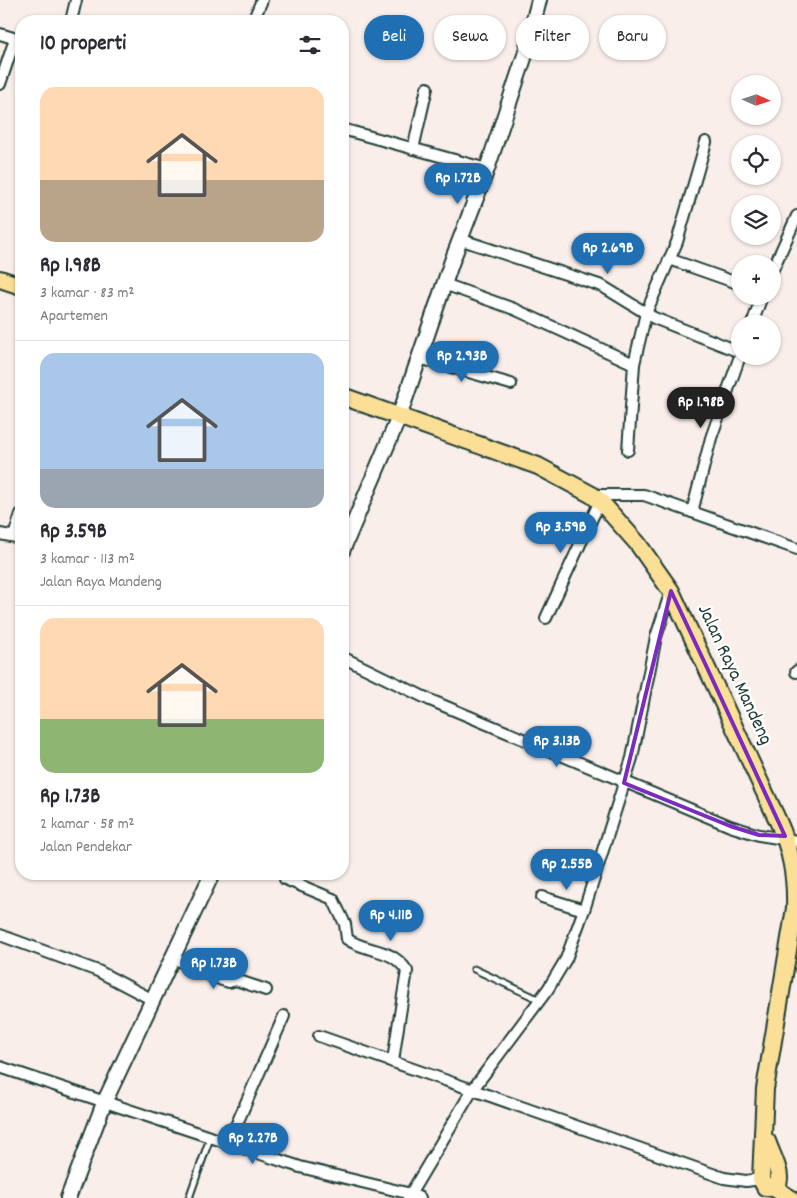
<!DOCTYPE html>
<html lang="id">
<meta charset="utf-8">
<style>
body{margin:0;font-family:Dekko,sans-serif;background:#f7f7f7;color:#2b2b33;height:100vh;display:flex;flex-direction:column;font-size:19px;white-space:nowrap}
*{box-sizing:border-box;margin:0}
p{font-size:16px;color:#7c7c81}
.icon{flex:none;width:28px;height:28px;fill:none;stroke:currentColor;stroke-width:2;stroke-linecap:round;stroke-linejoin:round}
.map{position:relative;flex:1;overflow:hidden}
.details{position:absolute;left:15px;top:15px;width:334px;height:865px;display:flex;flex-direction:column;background:#fff;border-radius:20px;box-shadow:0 1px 4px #0004}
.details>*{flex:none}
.banner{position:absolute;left:364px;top:15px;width:358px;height:45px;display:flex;gap:10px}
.needle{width:32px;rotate:93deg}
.fabs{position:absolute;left:731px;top:75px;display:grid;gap:10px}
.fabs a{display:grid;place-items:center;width:50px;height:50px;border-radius:50%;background:#fff;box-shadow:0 1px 4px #0004;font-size:25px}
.price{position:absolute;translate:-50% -42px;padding:0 11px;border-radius:18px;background:#1f6fb2;color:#fff;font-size:16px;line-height:32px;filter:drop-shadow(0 1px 2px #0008)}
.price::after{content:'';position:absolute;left:50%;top:30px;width:15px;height:11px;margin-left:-8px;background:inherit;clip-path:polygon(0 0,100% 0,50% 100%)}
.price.on{background:#222;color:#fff}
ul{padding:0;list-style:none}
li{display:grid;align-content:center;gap:10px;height:265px;padding:0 25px}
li+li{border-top:1px solid #e1e1e2}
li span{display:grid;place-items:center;height:155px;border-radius:15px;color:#555}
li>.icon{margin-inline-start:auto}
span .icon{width:90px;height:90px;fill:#fffc;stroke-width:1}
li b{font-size:21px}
h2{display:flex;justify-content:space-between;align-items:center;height:60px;padding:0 25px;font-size:21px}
.chip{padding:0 18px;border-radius:22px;background:#fff;box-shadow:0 1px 4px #0004;font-size:18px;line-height:45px}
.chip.on{background:#1f6fb2;color:#fff}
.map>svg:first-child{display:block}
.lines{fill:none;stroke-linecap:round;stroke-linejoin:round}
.service-casing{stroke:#1f3d34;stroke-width:9}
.minor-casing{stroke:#1f3d34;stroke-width:14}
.secondary-casing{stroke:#1f3d34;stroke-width:18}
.trunk-casing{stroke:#1f3d34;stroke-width:20}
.service{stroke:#fff;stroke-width:5}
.minor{stroke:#fff;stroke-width:10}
.secondary{stroke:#fff;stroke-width:14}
.trunk{stroke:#fbdf96;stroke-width:16}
.marked{fill:none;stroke:#7b2cbf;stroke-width:4;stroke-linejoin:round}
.labels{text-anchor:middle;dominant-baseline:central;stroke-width:5;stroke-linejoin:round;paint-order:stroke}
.street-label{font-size:20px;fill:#1f3d34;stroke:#fff}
</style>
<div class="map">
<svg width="797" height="1198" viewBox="0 0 797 1198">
<rect width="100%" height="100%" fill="#f9eeea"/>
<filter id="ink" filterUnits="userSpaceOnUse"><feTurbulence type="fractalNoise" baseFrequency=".02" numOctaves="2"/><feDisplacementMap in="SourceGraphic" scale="10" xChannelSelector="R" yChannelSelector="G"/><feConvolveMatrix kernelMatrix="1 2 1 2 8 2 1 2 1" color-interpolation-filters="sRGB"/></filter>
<g filter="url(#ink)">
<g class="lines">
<g class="service-casing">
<g id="service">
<path d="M474 969 540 1000"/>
<path d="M189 1198 210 1138"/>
</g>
</g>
<g class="minor-casing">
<g id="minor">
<path d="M71 21 76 0"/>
<path d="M253 21 262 0"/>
<path d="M0 34 20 40"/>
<path d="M0 84 15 39"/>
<path d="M342 129 487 169"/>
<path d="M413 149 427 88"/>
<path d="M459 239 602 286 654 318 740 352"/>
<path d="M669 259 740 284"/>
<path d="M772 271 797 216"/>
<path d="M444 284 514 309 634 364"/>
<path d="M752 324 762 296"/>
<path d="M419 358 511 384"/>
<path d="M628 450 634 364 646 313 677 242 706 142"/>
<path d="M592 495H644L797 549"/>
<path d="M692 512 711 438 740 356"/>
<path d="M0 534 21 538"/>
<path d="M14 536 21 514"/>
<path d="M546 618 600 501"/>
<path d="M342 657 430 700 730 826 759 835 797 841"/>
<path d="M796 672 797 671"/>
<path d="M285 879 333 899 345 924 347 939C367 953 392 947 407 971 402 1002 397 1031 393 1062"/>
<path d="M542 897 584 910"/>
<path d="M0 935 98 971 153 1000"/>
<path d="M173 958 222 980 229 982 236 980 266 990"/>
<path d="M319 1036 724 1178 746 1181 761 1179"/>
<path d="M0 1067 300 1167 411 1194 420 1198"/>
<path d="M228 1144 284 1016"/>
<path d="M408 1198 473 1089 548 989 566 959 585 907 632 758 656 637 671 591"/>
</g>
</g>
<g class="secondary-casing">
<g id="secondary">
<path d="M342 551 399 417 452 261 487 169 525 55 539 0"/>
<path d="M68 1198 104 1103 212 874"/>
</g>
</g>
<g class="trunk-casing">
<g id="trunk">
<path d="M0 279 21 286"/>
<path d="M342 396 538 466 592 495 600 501 638 544 671 591 778 821C791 850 796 876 795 908L765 1089 761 1179 765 1187 774 1188 790 1198"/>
<path d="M767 1141C771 1154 787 1180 774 1188"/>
</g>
</g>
<use href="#service" class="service"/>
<use href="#minor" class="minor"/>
<use href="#secondary" class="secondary"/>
<use href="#trunk" class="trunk"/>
</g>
</g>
<path class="marked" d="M671 591 709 672 785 836 759 835 730 826 624 783Z"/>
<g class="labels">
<g class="street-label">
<text transform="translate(734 675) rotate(65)">Jalan Raya Mandeng</text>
</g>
</g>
</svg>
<div class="fabs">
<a><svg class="needle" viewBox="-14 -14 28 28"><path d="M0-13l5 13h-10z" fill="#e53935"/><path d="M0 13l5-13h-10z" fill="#7c7c81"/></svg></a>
<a><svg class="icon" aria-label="locate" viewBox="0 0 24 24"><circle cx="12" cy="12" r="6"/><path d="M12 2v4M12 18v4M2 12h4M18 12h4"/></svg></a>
<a><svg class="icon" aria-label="layers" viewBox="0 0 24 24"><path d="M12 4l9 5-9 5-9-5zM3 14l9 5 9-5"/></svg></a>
<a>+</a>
<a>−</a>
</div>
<b class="price" style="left:458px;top:205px">Rp 1.72B</b>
<b class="price" style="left:608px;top:275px">Rp 2.69B</b>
<b class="price" style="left:462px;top:383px">Rp 2.93B</b>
<b class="price on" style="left:701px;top:429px">Rp 1.98B</b>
<b class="price" style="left:561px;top:554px">Rp 3.59B</b>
<b class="price" style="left:557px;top:768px">Rp 3.13B</b>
<b class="price" style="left:567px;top:891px">Rp 2.55B</b>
<b class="price" style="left:391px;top:942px">Rp 4.11B</b>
<b class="price" style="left:214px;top:990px">Rp 1.73B</b>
<b class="price" style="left:253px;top:1165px">Rp 2.27B</b>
<div class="banner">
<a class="chip on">Beli</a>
<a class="chip">Sewa</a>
<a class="chip">Filter</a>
<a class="chip">Baru</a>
</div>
<section class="details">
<h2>10 properti<svg class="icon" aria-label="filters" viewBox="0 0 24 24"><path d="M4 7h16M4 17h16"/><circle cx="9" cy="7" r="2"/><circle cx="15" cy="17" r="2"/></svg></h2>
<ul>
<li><span style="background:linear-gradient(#ffd9b3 60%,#b9a48a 0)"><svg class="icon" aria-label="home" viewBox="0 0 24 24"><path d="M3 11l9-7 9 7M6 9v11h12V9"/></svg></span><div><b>Rp 1.98B</b><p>3 kamar · 83 m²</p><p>Apartemen</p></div></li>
<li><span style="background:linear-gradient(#a9c7e8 75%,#9aa5b1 0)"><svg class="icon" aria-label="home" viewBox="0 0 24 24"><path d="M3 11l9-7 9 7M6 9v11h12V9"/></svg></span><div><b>Rp 3.59B</b><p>3 kamar · 113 m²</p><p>Jalan Raya Mandeng</p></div></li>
<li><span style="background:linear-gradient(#ffd9b3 65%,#8fb573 0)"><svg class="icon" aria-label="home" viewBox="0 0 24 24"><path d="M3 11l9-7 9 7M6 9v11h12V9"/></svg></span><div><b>Rp 1.73B</b><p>2 kamar · 58 m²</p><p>Jalan Pendekar</p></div></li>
</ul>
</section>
</div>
